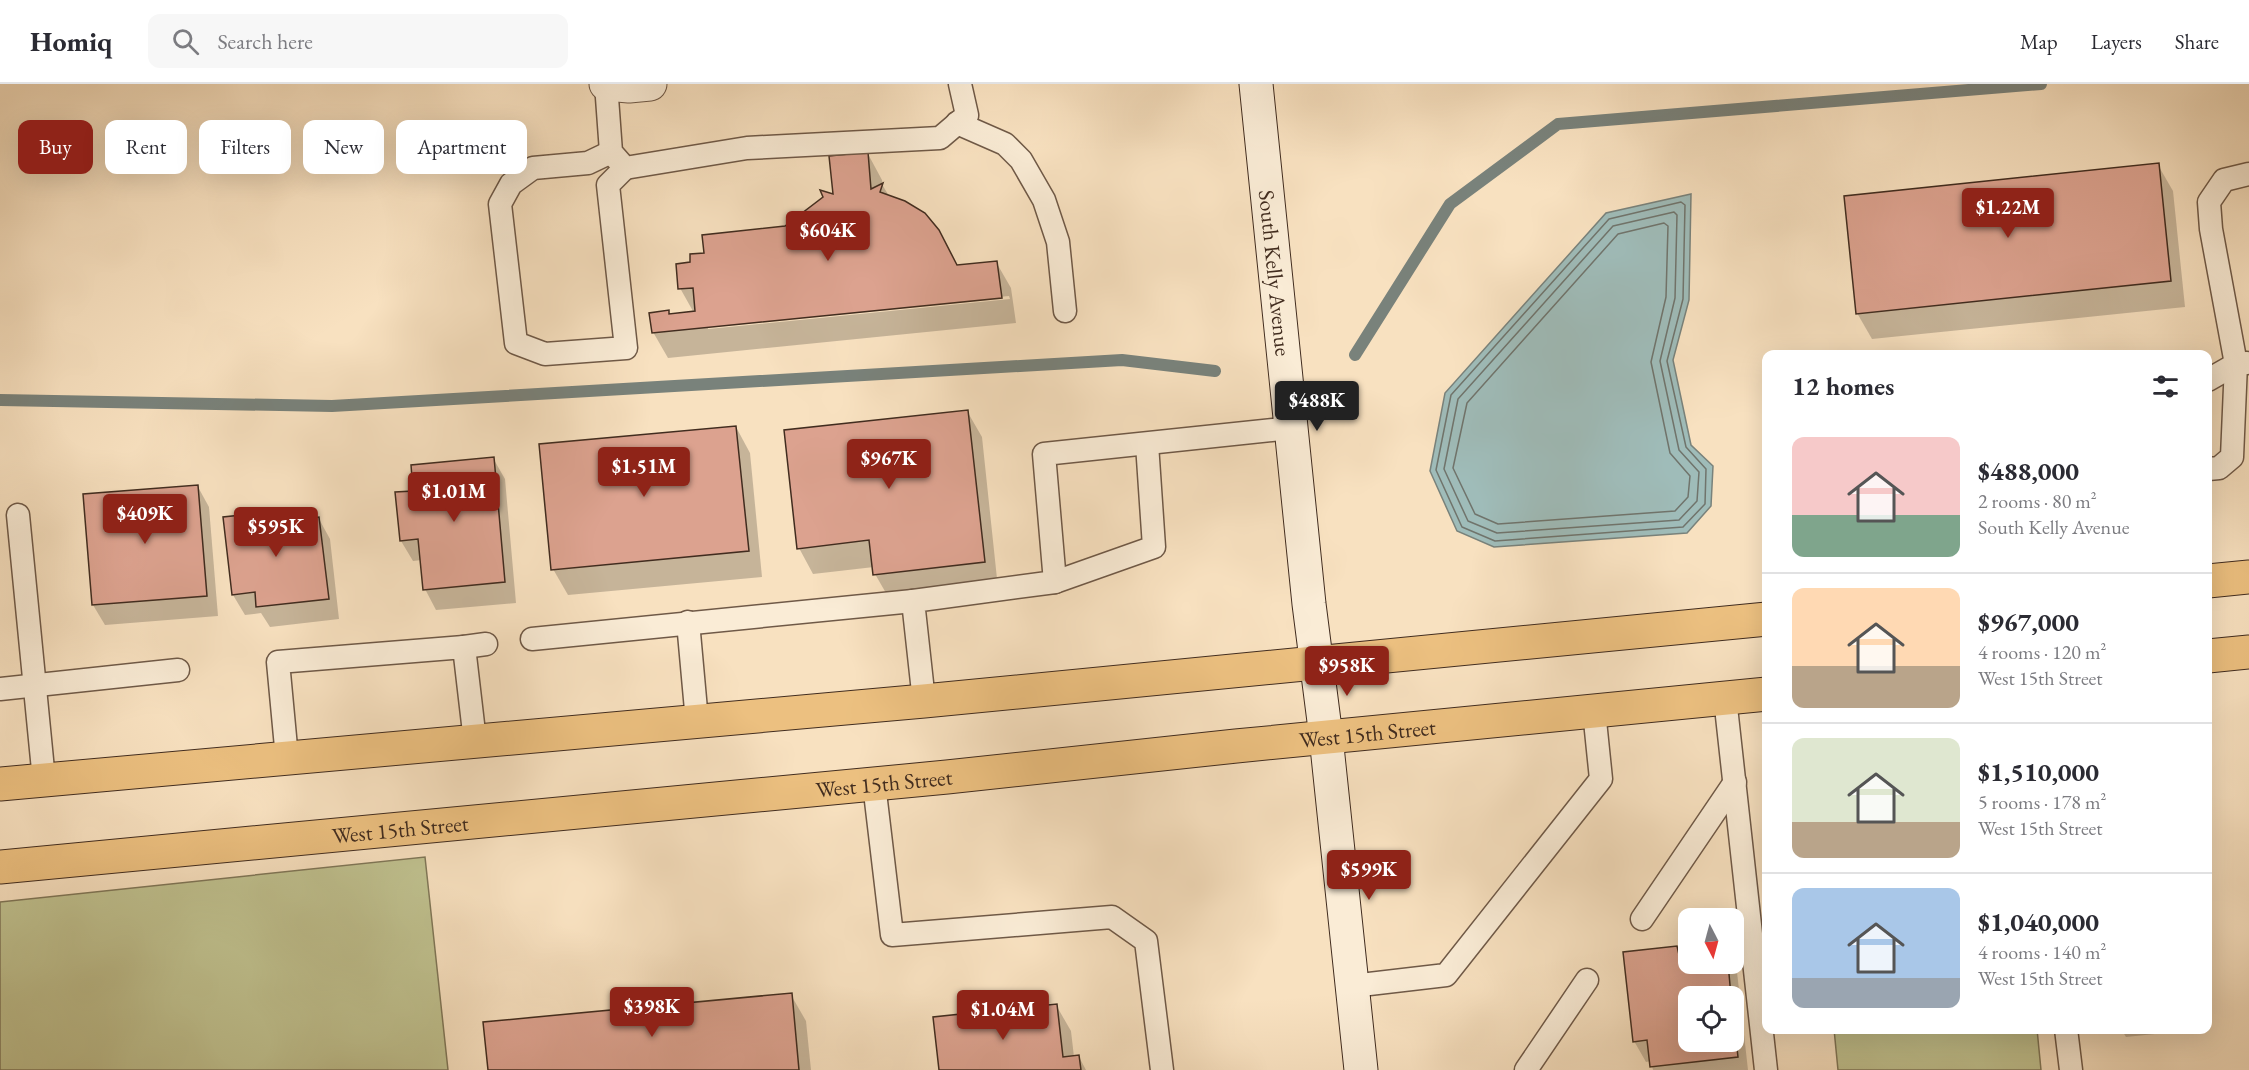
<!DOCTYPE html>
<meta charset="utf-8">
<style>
body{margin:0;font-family:"EB Garamond",serif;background:#f7f7f7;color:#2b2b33;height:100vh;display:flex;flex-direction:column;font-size:22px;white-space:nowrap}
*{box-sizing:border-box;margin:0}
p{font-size:20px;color:#7c7c81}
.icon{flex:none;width:33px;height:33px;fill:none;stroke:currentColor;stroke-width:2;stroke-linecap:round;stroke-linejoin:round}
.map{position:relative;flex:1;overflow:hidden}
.drawer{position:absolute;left:1762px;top:266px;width:450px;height:684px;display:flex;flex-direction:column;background:#fff;border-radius:12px;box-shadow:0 6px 24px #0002}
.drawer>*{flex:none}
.top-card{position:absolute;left:18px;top:36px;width:570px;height:54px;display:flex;gap:12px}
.needle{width:39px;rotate:174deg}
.fabs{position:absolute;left:1678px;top:824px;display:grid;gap:12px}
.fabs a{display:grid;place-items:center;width:66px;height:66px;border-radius:12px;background:#fff;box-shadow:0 6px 24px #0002;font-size:30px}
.price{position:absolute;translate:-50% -51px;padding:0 14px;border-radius:6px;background:#8f2418;color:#fff;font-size:20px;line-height:39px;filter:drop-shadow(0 2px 3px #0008)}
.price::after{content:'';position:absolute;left:50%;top:36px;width:18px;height:14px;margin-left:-9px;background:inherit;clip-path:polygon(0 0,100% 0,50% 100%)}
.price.active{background:#222;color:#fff}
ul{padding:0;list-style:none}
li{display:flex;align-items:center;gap:18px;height:150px;padding:0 30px}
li+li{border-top:2px solid #e1e1e2}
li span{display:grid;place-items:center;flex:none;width:168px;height:120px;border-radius:12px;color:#555}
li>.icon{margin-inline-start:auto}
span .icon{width:72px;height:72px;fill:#fffc;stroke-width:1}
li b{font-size:26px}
h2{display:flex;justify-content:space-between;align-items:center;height:72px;padding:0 30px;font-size:26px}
.tag{padding:0 21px;border-radius:12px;background:#fff;box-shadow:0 6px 24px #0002;font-size:21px;line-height:54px}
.tag.active{background:#8f2418;color:#fff}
header{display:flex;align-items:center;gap:36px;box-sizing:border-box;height:84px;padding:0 30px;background:#fff;border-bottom:2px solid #e1e1e2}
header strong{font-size:28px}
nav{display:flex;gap:33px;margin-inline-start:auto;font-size:21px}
.search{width:420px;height:54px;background:#f7f7f7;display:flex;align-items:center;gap:15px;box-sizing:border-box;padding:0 21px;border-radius:12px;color:#7c7c81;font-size:22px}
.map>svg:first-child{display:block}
.green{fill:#c0c290;stroke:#807758;stroke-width:1.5}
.water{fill:#9fbcb9;stroke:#79827b;stroke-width:1.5}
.shadow{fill:#0003;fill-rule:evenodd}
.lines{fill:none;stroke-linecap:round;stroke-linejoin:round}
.shore{stroke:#70746c;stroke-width:1.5}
.stream{stroke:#79827b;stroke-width:12}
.building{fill:#dca28f;stroke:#412c1f;stroke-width:1.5}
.lane-casing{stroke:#6f5947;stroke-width:25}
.street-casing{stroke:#6f5947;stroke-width:35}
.secondary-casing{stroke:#412c1f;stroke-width:35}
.primary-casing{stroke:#412c1f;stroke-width:35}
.lane{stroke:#faecd6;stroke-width:22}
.street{stroke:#faecd6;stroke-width:33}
.secondary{stroke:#faecd6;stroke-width:33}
.primary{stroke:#ecc080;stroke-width:33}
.labels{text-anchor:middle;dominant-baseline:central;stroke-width:4.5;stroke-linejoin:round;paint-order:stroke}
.street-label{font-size:22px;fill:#412c1f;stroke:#faecd6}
</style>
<header>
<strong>Homiq</strong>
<div class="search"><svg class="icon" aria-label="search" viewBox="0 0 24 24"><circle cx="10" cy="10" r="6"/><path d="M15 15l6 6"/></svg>Search here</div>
<nav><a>Map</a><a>Layers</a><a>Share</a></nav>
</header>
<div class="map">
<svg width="2249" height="986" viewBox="0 0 2249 986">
<rect width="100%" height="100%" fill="#f8e1c0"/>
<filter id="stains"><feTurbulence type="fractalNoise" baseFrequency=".00333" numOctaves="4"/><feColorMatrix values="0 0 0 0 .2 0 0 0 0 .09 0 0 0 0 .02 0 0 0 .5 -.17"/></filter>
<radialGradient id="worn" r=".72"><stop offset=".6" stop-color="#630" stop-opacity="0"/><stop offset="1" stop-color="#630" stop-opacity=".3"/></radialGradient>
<g class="green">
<path d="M425 773 448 986H0V818Z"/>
<path d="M1834 945H2037L2041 986H1838Z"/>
</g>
<path class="water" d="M1691 110 1689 216 1673 276 1691 361 1713 382 1711 422 1687 449 1494 463 1457 447 1430 387 1445 309 1606 129Z"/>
<g class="shadow">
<path d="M868 70 882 96 883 102 889 112 957 182 996 178 1011 204 1016 239 668 274 653 248 668 227 670 232 694 229 680 204 706 170 785 143 835 112ZM1009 212 1010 215 708 245V242Z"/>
<path d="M2158 81 2173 107 2185 223 1872 255 1857 229Z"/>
<path d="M967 327 982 353 998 504 890 516 875 490 874 483 813 490 799 464Z"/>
<path d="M736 343 750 369 762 493 568 511 553 485Z"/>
<path d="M493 374 505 395 516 519 436 526 425 505 422 476 413 477 401 457 397 410 415 408Z"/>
<path d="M198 403 209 423 218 532 105 541 93 521Z"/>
<path d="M286 427 293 438 319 435 330 455 339 535 270 543 261 529 245 531 233 511Z"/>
<path d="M1677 863 1682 872H1689V879H1732L1737 888 1748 986H1653L1651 977 1646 978 1634 957ZM1689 912H1734V957H1689Z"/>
<path d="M791 911 806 937 811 986H489Z"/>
<path d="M2208 912 2211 944H2208Z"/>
<path d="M1056 921 1071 947 1074 973H1079L1086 986H940Z"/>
<path d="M2121 945H2203L2126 953Z"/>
</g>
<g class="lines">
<g class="shore">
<path d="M1681 118 1685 121 1683 215 1667 277 1686 363 1706 385 1705 420 1683 443 1495 457 1462 443 1436 386 1451 311 1609 135Z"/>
<path d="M1674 128 1677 131 1675 214 1660 277 1679 366 1699 388 1697 417 1679 436 1497 449 1468 437 1444 385 1458 315 1613 142Z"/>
<path d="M1664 139 1668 142 1666 213 1651 278 1670 369 1690 392 1688 413 1675 427 1498 440 1475 430 1453 384 1467 319 1618 150Z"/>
</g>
<g class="stream">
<path d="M1355 271 1450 120 1558 40 2041 0"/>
<path d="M0 316 332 322 1122 276 1215 287"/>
</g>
</g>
<g class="building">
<path d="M868 68 871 105 883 99 880 108 905 117 925 129 939 146 957 181 997 177 1002 214 652 249 649 229 669 226V230L695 227 693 204 678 205 676 180 690 178V170L704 169 702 151 785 142 823 113 820 106 833 110 829 72Z"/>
<path d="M2159 79 2171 197 1856 230 1844 112Z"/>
<path d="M968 326 985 478 873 491 869 456 797 465 784 346Z"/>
<path d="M736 342 749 467 551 486 539 360Z"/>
<path d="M494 373 505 498 423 506 418 455 400 457 395 408 413 407 411 381Z"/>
<path d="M198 401 207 512 92 521 83 410Z"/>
<path d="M287 426 289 437 319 433 329 515 256 523 255 508 232 511 223 433Z"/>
<path d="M1677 862 1679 871 1689 870V879H1728L1731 912H1689V957H1734V938L1738 973 1650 983 1647 956 1633 958 1623 868Z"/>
<path d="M792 909 799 986H488L483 938Z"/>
<path d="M1057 920 1063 973 1079 971 1081 986H939L933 933Z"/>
</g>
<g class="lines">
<g class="lane-casing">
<g id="lane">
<path d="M606 0 611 68 625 84 747 64 940 54 967 31 960 0"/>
<path d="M957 39 1005 60 1021 76 1044 116 1058 158 1065 227"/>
<path d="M611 68 588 79 533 84 511 100 500 120 516 259 545 270 626 264 608 101 625 84"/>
<path d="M2208 296 2236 280 2247 279"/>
<path d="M2208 385 2219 384 2232 373 2236 280 2211 145 2209 118 2224 96 2249 90"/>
<path d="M18 431 44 696"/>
<path d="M1055 498 1154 463 1147 360"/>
<path d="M688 538 697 637"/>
<path d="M532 555 913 517"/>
<path d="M464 563 486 560"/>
<path d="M0 605 178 586"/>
<path d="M1725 614 1766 986"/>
<path d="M924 617 913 517 1055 498 1044 370 1291 344"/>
<path d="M287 674 278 578 464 563 475 657"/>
<path d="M874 700 892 851 1112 833 1146 857 1162 986"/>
<path d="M1642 835 1735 698"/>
<path d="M1352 902 1446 891 1601 695 1594 627"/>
<path d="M2066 945 2071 986"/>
<path d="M1526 986 1587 896"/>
</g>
</g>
<g class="street-casing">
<path id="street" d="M606 0 629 2 650 0"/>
</g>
<g class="secondary-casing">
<g id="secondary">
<path id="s1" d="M1256 0 1309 520 1326 653 1361 986"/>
</g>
</g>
<g class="primary-casing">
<g id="primary">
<path d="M2208 497 2249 493"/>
<path d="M2208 572 2249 568"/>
<path d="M0 700 924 617 1767 535"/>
<path id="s2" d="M0 783 947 693 1236 662 1767 610"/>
</g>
</g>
<use href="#lane" class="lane"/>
<use href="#street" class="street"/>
<use href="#secondary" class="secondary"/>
<use href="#primary" class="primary"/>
</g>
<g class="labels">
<g class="street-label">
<text stroke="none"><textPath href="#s1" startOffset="190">South Kelly Avenue</textPath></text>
<text stroke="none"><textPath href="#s2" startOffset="1374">West 15th Street</textPath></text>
<text stroke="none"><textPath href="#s2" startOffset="888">West 15th Street</textPath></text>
<text stroke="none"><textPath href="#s2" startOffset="402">West 15th Street</textPath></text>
</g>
</g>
<rect width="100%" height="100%" filter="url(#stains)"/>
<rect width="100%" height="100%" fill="url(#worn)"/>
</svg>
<div class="fabs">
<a><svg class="needle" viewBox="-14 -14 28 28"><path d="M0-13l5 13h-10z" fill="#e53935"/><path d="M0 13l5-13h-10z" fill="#7c7c81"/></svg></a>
<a><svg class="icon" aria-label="locate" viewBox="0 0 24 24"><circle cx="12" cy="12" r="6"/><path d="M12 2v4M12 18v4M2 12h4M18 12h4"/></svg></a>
</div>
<b class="price" style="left:2008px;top:155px">$1.22M</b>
<b class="price" style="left:828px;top:178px">$604K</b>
<b class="price active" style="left:1317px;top:348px">$488K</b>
<b class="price" style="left:889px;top:406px">$967K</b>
<b class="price" style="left:644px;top:414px">$1.51M</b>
<b class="price" style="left:454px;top:439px">$1.01M</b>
<b class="price" style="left:145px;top:461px">$409K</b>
<b class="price" style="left:276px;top:474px">$595K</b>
<b class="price" style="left:1347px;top:613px">$958K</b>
<b class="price" style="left:1369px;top:817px">$599K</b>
<b class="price" style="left:652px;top:954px">$398K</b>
<b class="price" style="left:1003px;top:957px">$1.04M</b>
<div class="top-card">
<a class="tag active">Buy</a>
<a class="tag">Rent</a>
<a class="tag">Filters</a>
<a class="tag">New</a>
<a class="tag">Apartment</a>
</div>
<section class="drawer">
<h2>12 homes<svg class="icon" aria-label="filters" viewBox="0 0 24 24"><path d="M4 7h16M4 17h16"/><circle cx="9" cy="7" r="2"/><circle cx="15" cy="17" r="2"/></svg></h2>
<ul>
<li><span style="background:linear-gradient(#f6c9c9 65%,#7fa58c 0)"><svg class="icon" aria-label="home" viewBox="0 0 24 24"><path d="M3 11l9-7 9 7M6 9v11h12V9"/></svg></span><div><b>$488,000</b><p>2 rooms · 80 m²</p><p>South Kelly Avenue</p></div></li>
<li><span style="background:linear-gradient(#ffd9b3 65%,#b9a48a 0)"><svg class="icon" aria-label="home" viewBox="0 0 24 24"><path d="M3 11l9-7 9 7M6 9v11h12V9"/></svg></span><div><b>$967,000</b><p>4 rooms · 120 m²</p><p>West 15th Street</p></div></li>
<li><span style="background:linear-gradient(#dfe7d0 70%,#b9a48a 0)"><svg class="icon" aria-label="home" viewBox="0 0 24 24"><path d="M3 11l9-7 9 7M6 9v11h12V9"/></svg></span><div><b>$1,510,000</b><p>5 rooms · 178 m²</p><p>West 15th Street</p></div></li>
<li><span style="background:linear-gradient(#a9c7e8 75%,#9aa5b1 0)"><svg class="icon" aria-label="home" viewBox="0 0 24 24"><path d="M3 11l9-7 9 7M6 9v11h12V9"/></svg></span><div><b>$1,040,000</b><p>4 rooms · 140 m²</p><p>West 15th Street</p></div></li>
</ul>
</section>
</div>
